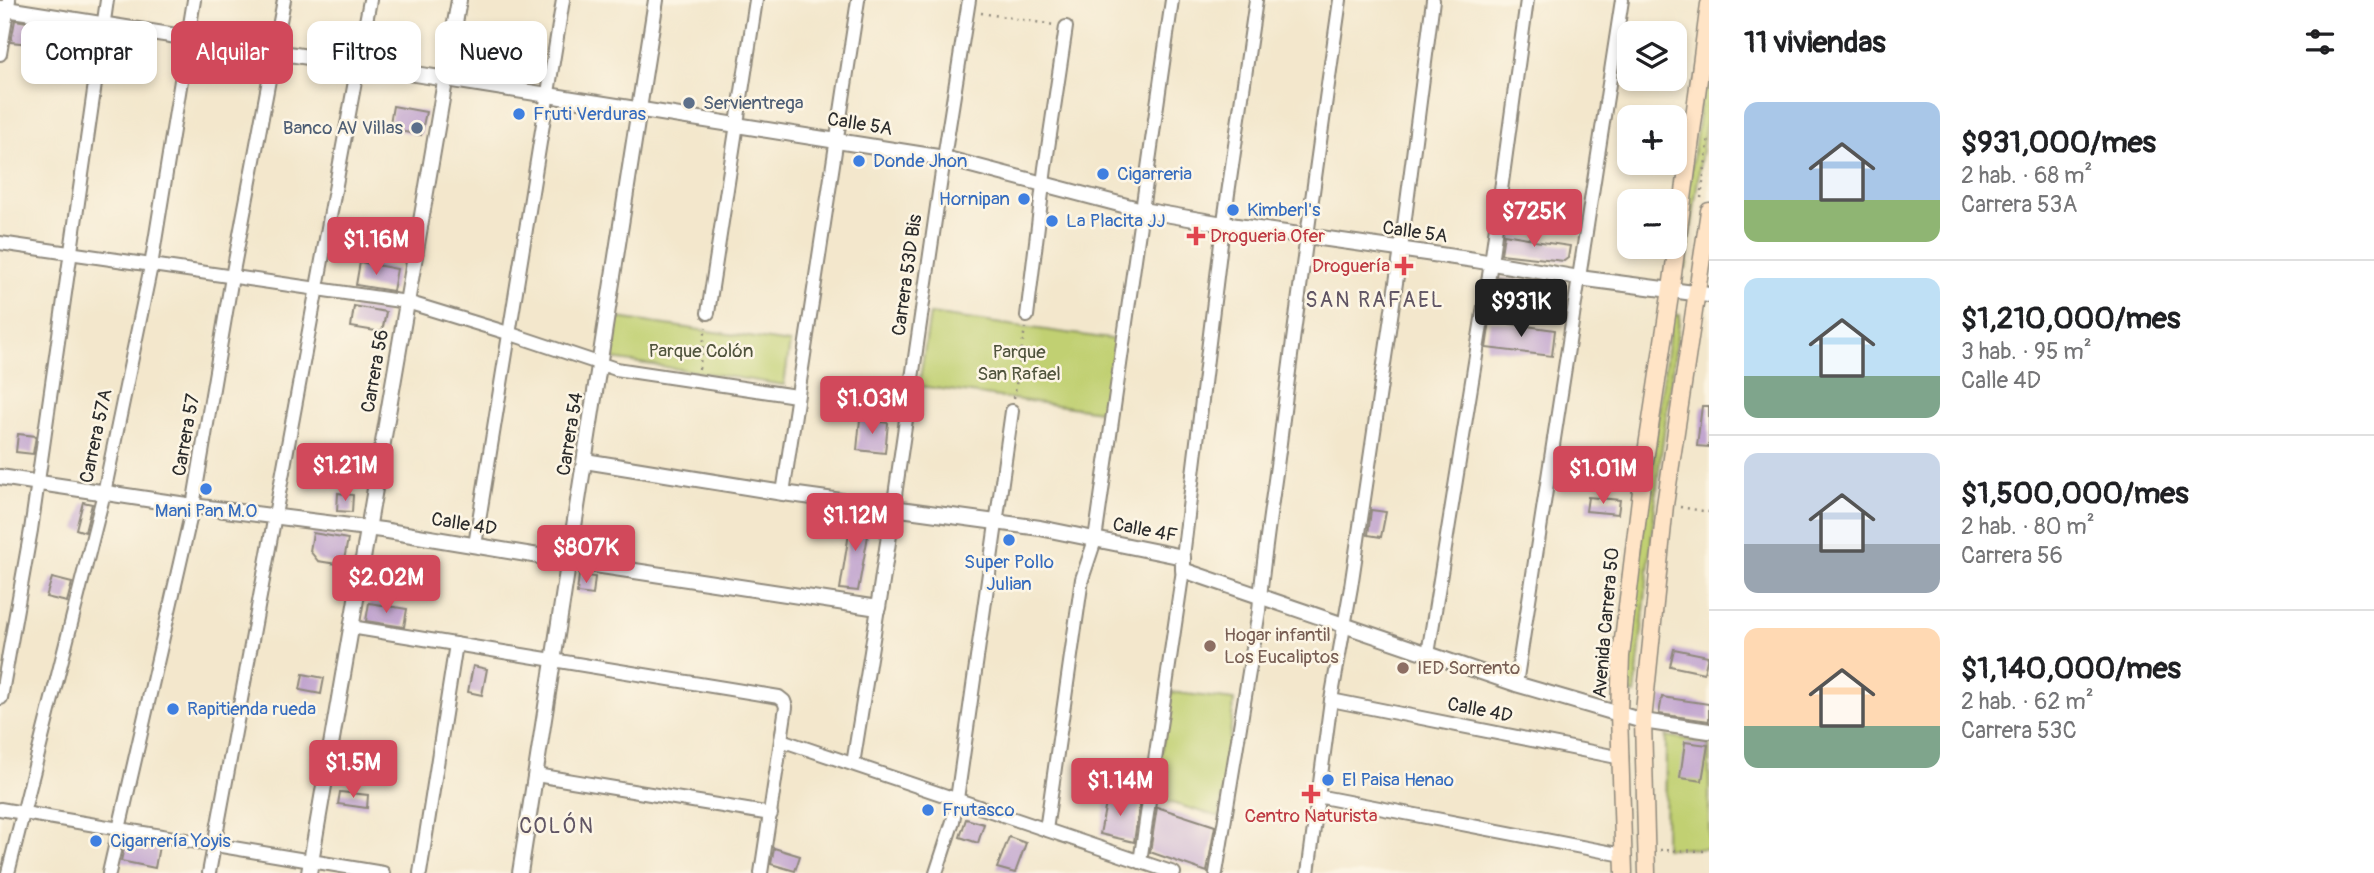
<!DOCTYPE html>
<html lang="es">
<meta charset="utf-8">
<style>
body{margin:0;font-family:Pangolin,sans-serif;background:#f6f6f6;color:#202124;height:100vh;display:flex;flex-direction:column;font-size:26px;white-space:nowrap}
*{box-sizing:border-box;margin:0}
p{font-size:23px;color:#757577}
.icon{flex:none;width:38px;height:38px;fill:none;stroke:currentColor;stroke-width:2;stroke-linecap:round;stroke-linejoin:round}
.map{position:relative;flex:1;overflow:hidden}
.panel{display:flex;flex-direction:column;background:#fff;width:665px}
.panel>*{flex:none}
.guide{position:absolute;left:21px;top:21px;width:665px;height:63px;display:flex;gap:14px}
.buttons{position:absolute;left:1617px;top:21px;display:grid;gap:14px}
.buttons a{display:grid;place-items:center;width:70px;height:70px;border-radius:14px;background:#fff;box-shadow:0 4px 10px #0003;font-size:35px}
.price{position:absolute;translate:-50% -60px;padding:0 16px;border-radius:7px;background:#d1495b;color:#fff;font-size:23px;line-height:46px;filter:drop-shadow(0 2px 4px #0008)}
.price::after{content:'';position:absolute;left:50%;top:42px;width:21px;height:16px;margin-left:-10px;background:inherit;clip-path:polygon(0 0,100% 0,50% 100%)}
.price.selected{background:#222;color:#fff}
ul{padding:0;list-style:none}
li{display:flex;align-items:center;gap:21px;height:175px;padding:0 35px}
li+li{border-top:2px solid #e0e0e0}
li span{display:grid;place-items:center;flex:none;width:196px;height:140px;border-radius:14px;color:#555}
li>.icon{margin-inline-start:auto}
span .icon{width:84px;height:84px;fill:#fffc;stroke-width:1}
li b{font-size:30px}
h2{display:flex;justify-content:space-between;align-items:center;height:84px;padding:0 35px;font-size:30px}
.pill{padding:0 24px;border-radius:14px;background:#fff;box-shadow:0 4px 10px #0003;font-size:24px;line-height:63px}
.pill.selected{background:#d1495b;color:#fff}
main{display:flex;flex:1;min-height:0}
.map>svg:first-child{display:block}
.green{fill:#c1d072;stroke:#767e4e;stroke-width:2}
.building{fill:#c1a4cf}
.lines{fill:none;stroke-linecap:round;stroke-linejoin:round}
.minor-casing{stroke:#8f897c;stroke-width:16}
.tertiary-casing{stroke:#8f897c;stroke-width:18}
.secondary-casing{stroke:#8f897c;stroke-width:19}
.path{stroke:#8f897c;stroke-width:2.5;stroke-dasharray:2 5;stroke-linecap:butt}
.minor{stroke:#fff;stroke-width:12}
.tertiary{stroke:#fff;stroke-width:14}
.secondary{stroke:#ffe4c6;stroke-width:16}
.service-dot{fill:#5c6f8a;stroke:#fcf5e5;stroke-width:2.5}
.shop-dot{fill:#3f7fe0;stroke:#fcf5e5;stroke-width:2.5}
.health-dot{fill:#e0444e;stroke:#fcf5e5;stroke-width:2.5}
.education-dot{fill:#8d6e63;stroke:#fcf5e5;stroke-width:2.5}
.labels{text-anchor:middle;dominant-baseline:central;stroke-width:5;stroke-linejoin:round;paint-order:stroke}
.service-label{font-size:19px;fill:#4e5e75;stroke:#fcf5e5;text-anchor:start}
.shop-label{font-size:19px;fill:#366cbe;stroke:#fcf5e5;text-anchor:start}
.street-label{font-size:19px;fill:#2b2b2b;stroke:#fcf5e5}
.health-label{font-size:19px;fill:#be3a42;stroke:#fcf5e5;text-anchor:start}
.park-label{font-size:19px;fill:#50543d;stroke:#fcf5e5}
.education-label{font-size:19px;fill:#785e54;stroke:#fcf5e5;text-anchor:start}
.neighbourhood-label{font-size:21px;letter-spacing:2px;fill:#605564;stroke:#fcf5e5}
</style>
<main>
<div class="map">
<svg width="1709" height="873" viewBox="0 0 1709 873">
<rect width="100%" height="100%" fill="#fcf5e5"/>
<filter id="ink" filterUnits="userSpaceOnUse"><feTurbulence type="fractalNoise" baseFrequency=".0143" numOctaves="2"/><feDisplacementMap in="SourceGraphic" scale="14" xChannelSelector="R" yChannelSelector="G"/><feConvolveMatrix kernelMatrix="1 2 1 2 8 2 1 2 1" color-interpolation-filters="sRGB"/></filter>
<filter id="wash" filterUnits="userSpaceOnUse"><feTurbulence type="fractalNoise" baseFrequency=".00686" numOctaves="4" result="noise"/><feDisplacementMap in="SourceGraphic" scale="28" xChannelSelector="R" yChannelSelector="G"/><feGaussianBlur stdDeviation="1.57" result="paint"/><feColorMatrix in="noise" values="0 0 0 0 0 0 0 0 0 0 0 0 0 0 0 0 0 1.4 0 .05"/><feComposite in="paint" operator="in"/></filter>
<g filter="url(#wash)">
<rect width="100%" height="100%" fill="#f3e7cc"/>
<g class="green">
<path d="M1709 41V98L1686 268 1678 266Z"/>
<path d="M930 314 1118 340 1107 412 919 386Z"/>
<path d="M1672 314 1680 315 1659 469 1635 694 1625 691 1627 651Z"/>
<path d="M618 318 790 343 784 385 612 359Z"/>
<path d="M1171 692 1234 700 1220 817 1154 798Z"/>
<path d="M1666 736 1709 742V849L1665 848Z"/>
</g>
<g id="blocks">
<g class="building">
<path d="M15 20 33 23 30 44 11 42Z"/>
<path d="M393 106 426 112 421 135 389 129Z"/>
<path d="M1504 234 1534 239V241L1570 246 1568 258 1564 261 1501 254Z"/>
<path d="M360 262 397 269 393 291 356 285Z"/>
<path d="M1498 277 1565 285 1563 298 1495 290Z"/>
<path d="M354 306 386 312 382 332 351 327Z"/>
<path d="M1490 321 1555 330 1552 356 1486 348Z"/>
<path d="M1702 406H1709V447L1697 446Z"/>
<path d="M860 419 888 423 885 453 857 450Z"/>
<path d="M18 434 36 436 33 454 16 452Z"/>
<path d="M338 493 353 495 352 512 337 511Z"/>
<path d="M1588 497 1620 500 1618 514 1586 511Z"/>
<path d="M83 502 92 504 85 532 76 529Z"/>
<path d="M1371 510 1386 512 1381 537 1368 535Z"/>
<path d="M852 515 871 519 858 591 840 589Z"/>
<path d="M313 533 348 539 343 565 318 561 310 551Z"/>
<path d="M579 575 595 577 593 595 577 593Z"/>
<path d="M52 578 72 583 67 602 46 597Z"/>
<path d="M369 603 407 609 404 627 366 621Z"/>
<path d="M1674 649 1708 656 1704 673 1670 666Z"/>
<path d="M473 666 487 669 482 695 468 692Z"/>
<path d="M303 674 324 678 321 694 300 690Z"/>
<path d="M1662 697 1709 704V721L1659 714Z"/>
<path d="M1685 742 1708 745 1702 781 1680 778Z"/>
<path d="M340 792 368 795 367 808 338 804Z"/>
<path d="M1108 793 1140 802 1134 842 1100 834Z"/>
<path d="M1157 807 1215 826 1207 872 1150 852Z"/>
<path d="M966 819 984 824 978 843 960 837Z"/>
<path d="M1009 837 1026 843 1015 873 997 868Z"/>
<path d="M126 839 159 846 155 868 121 861Z"/>
<path d="M774 848 800 856 795 871 771 864Z"/>
</g>
</g>
</g>
<g filter="url(#ink)">
<use href="#blocks" fill-opacity="0" stroke="#8f897c" stroke-width="2"/>
<g class="lines">
<g class="minor-casing">
<g id="minor">
<path d="M0 54 9 0"/>
<path d="M0 243 407 302 508 333 616 369 796 396"/>
<path d="M708 313 756 0"/>
<path d="M1027 316 1045 168 1066 27"/>
<path d="M783 493 858 0"/>
<path d="M893 509 944 158 969 0"/>
<path d="M475 545 563 0"/>
<path d="M1183 557 1222 235 1256 0"/>
<path d="M351 627 779 697 784 701 786 707 761 873"/>
<path d="M1428 654 1491 263 1527 0"/>
<path d="M1516 684 1622 0"/>
<path d="M1 698 31 530 107 0"/>
<path d="M1331 700 1622 758"/>
<path d="M781 740 1174 873"/>
<path d="M853 764 878 608"/>
<path d="M536 775 771 814"/>
<path d="M1317 796 1623 855"/>
<path d="M0 809 383 873"/>
<path d="M1046 830 1082 579 1095 540 1172 0"/>
<path d="M1140 862 1183 570"/>
<path d="M8 873 104 493 151 266 194 0"/>
<path d="M109 873 193 506 232 277 284 0"/>
<path d="M209 873 370 0"/>
<path d="M420 873 456 644"/>
<path d="M936 873 953 821 957 799 1012 411"/>
<path d="M1216 873 1259 611C1263 555 1273 499 1280 443 1298 295 1319 147 1340 0"/>
<path d="M1308 873 1331 700 1351 587 1401 249 1433 0"/>
</g>
</g>
<g class="tertiary-casing">
<g id="tertiary">
<path d="M0 8 944 158 1142 210 1223 224 1475 260 1579 278 1709 295"/>
<path d="M585 461 783 493 1040 528 1183 557V570L1516 684 1643 721 1709 731"/>
<path d="M0 477 193 506 382 530 569 561 878 608 893 509"/>
<path d="M309 873 459 0"/>
<path d="M520 873 656 0"/>
</g>
</g>
<g class="secondary-casing">
<g id="secondary">
<path d="M1624 873 1619 713 1621 656 1644 466 1671 289 1709 4"/>
<path d="M1647 873 1643 721 1665 505 1709 211"/>
</g>
</g>
<g class="path">
<path d="M981 13 1054 25"/>
<path d="M1701 198 1709 136"/>
<path d="M699 369 706 327"/>
<path d="M1014 398 1025 328"/>
<path d="M1680 507 1709 512"/>
<path d="M1660 850 1709 851"/>
</g>
<use href="#minor" class="minor"/>
<use href="#tertiary" class="tertiary"/>
<use href="#secondary" class="secondary"/>
</g>
</g>
<g class="service-dot">
<circle cx="689" cy="103" r="7"/>
<circle cx="417" cy="128" r="7"/>
</g>
<g class="shop-dot">
<circle cx="519" cy="114" r="7"/>
<circle cx="859" cy="161" r="7"/>
<circle cx="1103" cy="174" r="7"/>
<circle cx="1024" cy="199" r="7"/>
<circle cx="1233" cy="210" r="7"/>
<circle cx="1052" cy="221" r="7"/>
<circle cx="206" cy="489" r="7"/>
<circle cx="1009" cy="540" r="7"/>
<circle cx="173" cy="709" r="7"/>
<circle cx="1328" cy="780" r="7"/>
<circle cx="928" cy="810" r="7"/>
<circle cx="96" cy="841" r="7"/>
</g>
<g class="health-dot">
<path d="M1192.5 225.5h7v7h7v7h-7v7h-7v-7h-7v-7h7z"/>
<path d="M1400.5 255.5h7v7h7v7h-7v7h-7v-7h-7v-7h7z"/>
<path d="M1307.5 783.5h7v7h7v7h-7v7h-7v-7h-7v-7h7z"/>
</g>
<g class="education-dot">
<circle cx="1210" cy="646" r="7"/>
<circle cx="1403" cy="668" r="7"/>
</g>
<g class="labels">
<g class="service-label">
<text x="703" y="103">Servientrega</text>
<text x="403" y="128" text-anchor="end">Banco AV Villas</text>
</g>
<g class="shop-label">
<text x="533" y="114">Fruti Verduras</text>
<text x="873" y="161">Donde Jhon</text>
<text x="1117" y="174">Cigarreria</text>
<text x="1010" y="199" text-anchor="end">Hornipan</text>
<text x="1247" y="210">Kimberl's</text>
<text x="1066" y="221">La Placita JJ</text>
<text x="206" y="511" text-anchor="middle">Mani Pan M.O</text>
<text x="1009" y="562" text-anchor="middle">Super Pollo<tspan x="1009" dy="22">Julian</tspan></text>
<text x="187" y="709">Rapitienda rueda</text>
<text x="1342" y="780">El Paisa Henao</text>
<text x="942" y="810">Frutasco</text>
<text x="110" y="841">Cigarrería Yoyis</text>
</g>
<g class="street-label">
<text transform="translate(860 124) rotate(9)">Calle 5A</text>
<text transform="translate(1415 232) rotate(8)">Calle 5A</text>
<text transform="translate(907 275) rotate(-82)">Carrera 53D Bis</text>
<text transform="translate(375 371) rotate(-80)">Carrera 56</text>
<text transform="translate(570 434) rotate(-81)">Carrera 54</text>
<text transform="translate(186 435) rotate(-80)">Carrera 57</text>
<text transform="translate(96 436) rotate(-78)">Carrera 57A</text>
<text transform="translate(464 524) rotate(9)">Calle 4D</text>
<text transform="translate(1145 530) rotate(11)">Calle 4F</text>
<text transform="translate(1606 623) rotate(-85)">Avenida Carrera 50</text>
<text transform="translate(1480 710) rotate(11)">Calle 4D</text>
</g>
<g class="health-label">
<text x="1210" y="236">Drogueria Ofer</text>
<text x="1390" y="266" text-anchor="end">Droguería</text>
<text x="1311" y="816" text-anchor="middle">Centro Naturista</text>
</g>
<g class="park-label">
<text x="701" y="351">Parque Colón</text>
<text x="1019" y="352">Parque<tspan x="1019" dy="22">San Rafael</tspan></text>
</g>
<g class="education-label">
<text x="1224" y="635">Hogar infantil<tspan x="1224" dy="22">Los Eucaliptos</tspan></text>
<text x="1417" y="668">IED Sorrento</text>
</g>
<g class="neighbourhood-label">
<text x="1375" y="300">SAN RAFAEL</text>
<text x="557" y="826">COLÓN</text>
</g>
</g>
</svg>
<div class="buttons">
<a><svg class="icon" aria-label="layers" viewBox="0 0 24 24"><path d="M12 4l9 5-9 5-9-5zM3 14l9 5 9-5"/></svg></a>
<a>+</a>
<a>−</a>
</div>
<b class="price" style="left:1534px;top:249px">$725K</b>
<b class="price" style="left:376px;top:277px">$1.16M</b>
<b class="price selected" style="left:1521px;top:339px">$931K</b>
<b class="price" style="left:872px;top:436px">$1.03M</b>
<b class="price" style="left:345px;top:503px">$1.21M</b>
<b class="price" style="left:1603px;top:506px">$1.01M</b>
<b class="price" style="left:855px;top:553px">$1.12M</b>
<b class="price" style="left:586px;top:585px">$807K</b>
<b class="price" style="left:386px;top:615px">$2.02M</b>
<b class="price" style="left:353px;top:800px">$1.5M</b>
<b class="price" style="left:1120px;top:818px">$1.14M</b>
<div class="guide">
<a class="pill">Comprar</a>
<a class="pill selected">Alquilar</a>
<a class="pill">Filtros</a>
<a class="pill">Nuevo</a>
</div>
</div>
<section class="panel">
<h2>11 viviendas<svg class="icon" aria-label="filters" viewBox="0 0 24 24"><path d="M4 7h16M4 17h16"/><circle cx="9" cy="7" r="2"/><circle cx="15" cy="17" r="2"/></svg></h2>
<ul>
<li><span style="background:linear-gradient(#a9c7e8 70%,#8fb573 0)"><svg class="icon" aria-label="home" viewBox="0 0 24 24"><path d="M3 11l9-7 9 7M6 9v11h12V9"/></svg></span><div><b>$931,000/mes</b><p>2 hab. · 68 m²</p><p>Carrera 53A</p></div></li>
<li><span style="background:linear-gradient(#bfe0f5 70%,#7fa58c 0)"><svg class="icon" aria-label="home" viewBox="0 0 24 24"><path d="M3 11l9-7 9 7M6 9v11h12V9"/></svg></span><div><b>$1,210,000/mes</b><p>3 hab. · 95 m²</p><p>Calle 4D</p></div></li>
<li><span style="background:linear-gradient(#c9d6e8 65%,#9aa5b1 0)"><svg class="icon" aria-label="home" viewBox="0 0 24 24"><path d="M3 11l9-7 9 7M6 9v11h12V9"/></svg></span><div><b>$1,500,000/mes</b><p>2 hab. · 80 m²</p><p>Carrera 56</p></div></li>
<li><span style="background:linear-gradient(#ffd9b3 70%,#7fa58c 0)"><svg class="icon" aria-label="home" viewBox="0 0 24 24"><path d="M3 11l9-7 9 7M6 9v11h12V9"/></svg></span><div><b>$1,140,000/mes</b><p>2 hab. · 62 m²</p><p>Carrera 53C</p></div></li>
</ul>
</section>
</main>
